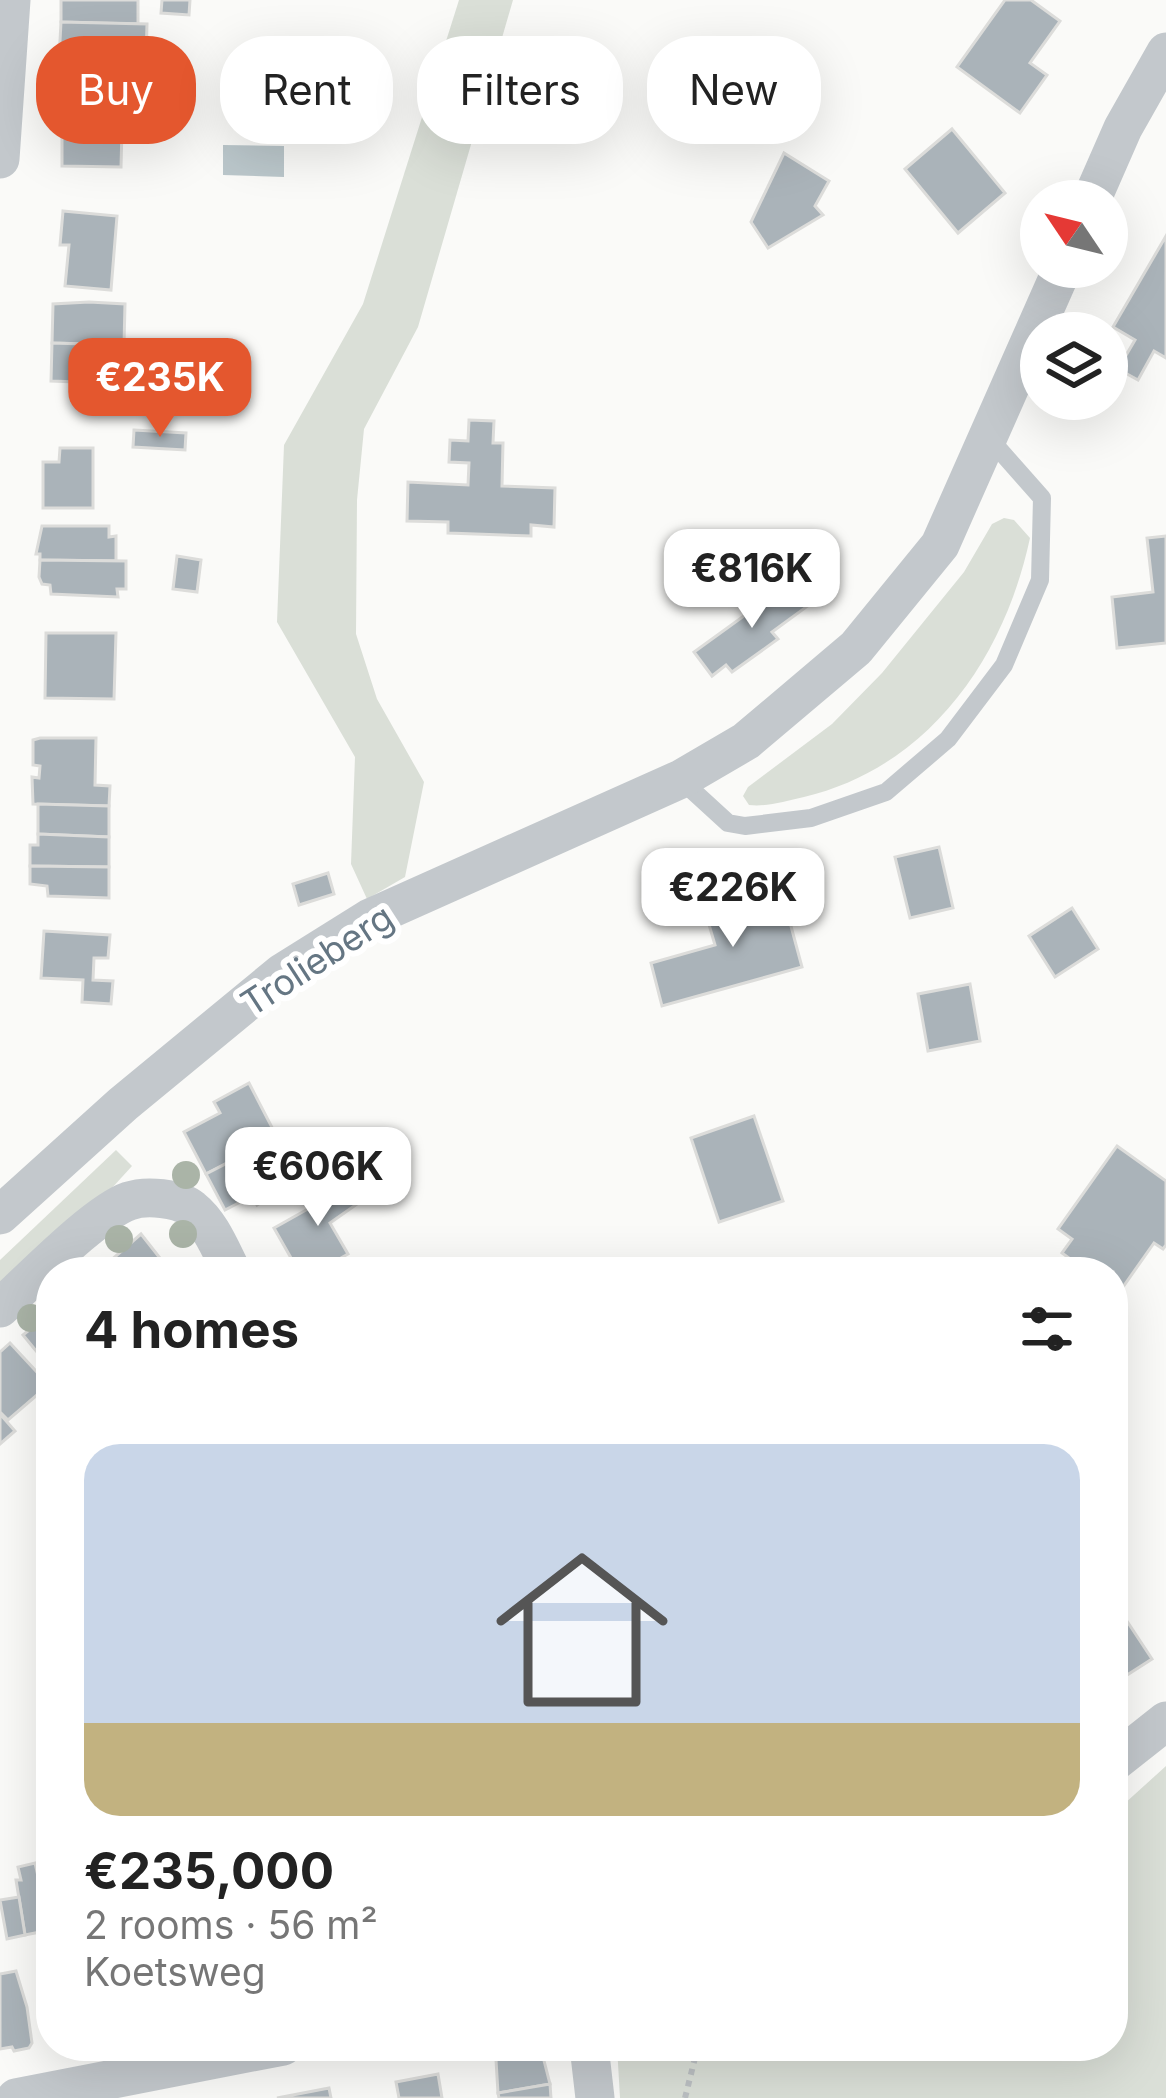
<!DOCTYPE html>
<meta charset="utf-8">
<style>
body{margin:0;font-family:Inter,sans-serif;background:#f2f2f2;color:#222;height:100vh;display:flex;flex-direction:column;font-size:45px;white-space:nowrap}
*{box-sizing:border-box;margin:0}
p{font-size:39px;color:#767676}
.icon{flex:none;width:66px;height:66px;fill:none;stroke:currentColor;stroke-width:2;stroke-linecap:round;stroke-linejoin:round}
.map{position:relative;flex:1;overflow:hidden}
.drawer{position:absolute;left:36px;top:1257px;width:1092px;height:804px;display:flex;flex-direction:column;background:#fff;border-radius:48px;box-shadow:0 12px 48px #0002}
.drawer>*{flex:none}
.hud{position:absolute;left:36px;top:36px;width:1095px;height:108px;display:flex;gap:24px}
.needle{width:78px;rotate:305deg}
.controls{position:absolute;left:1020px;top:180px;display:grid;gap:24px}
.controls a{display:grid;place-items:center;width:108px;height:108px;border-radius:50%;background:#fff;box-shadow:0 12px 48px #0002;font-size:60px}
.price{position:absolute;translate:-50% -102px;padding:0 27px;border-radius:24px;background:#fff;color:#222;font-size:39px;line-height:78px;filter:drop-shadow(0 3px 6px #0008)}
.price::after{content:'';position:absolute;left:50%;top:72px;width:36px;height:27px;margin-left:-18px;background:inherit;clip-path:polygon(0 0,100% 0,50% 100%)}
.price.selected{background:#e4572e;color:#fff}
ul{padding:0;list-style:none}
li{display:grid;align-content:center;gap:24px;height:636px;padding:0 48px}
li span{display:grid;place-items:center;height:372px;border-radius:36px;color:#555}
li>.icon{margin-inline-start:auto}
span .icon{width:216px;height:216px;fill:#fffc;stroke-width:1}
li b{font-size:51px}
h2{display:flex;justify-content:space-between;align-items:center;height:144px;padding:0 48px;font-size:51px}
.pill{padding:0 42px;border-radius:48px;background:#fff;box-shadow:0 12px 48px #0002;font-size:42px;line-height:108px}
.pill.selected{background:#e4572e;color:#fff}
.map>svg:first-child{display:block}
.green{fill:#dadfd7}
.water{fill:#bbc7cb}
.building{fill:#aab3b9;stroke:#dcdcda;stroke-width:3}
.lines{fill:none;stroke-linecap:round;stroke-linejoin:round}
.path{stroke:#bbbfc2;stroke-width:6;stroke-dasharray:6 6;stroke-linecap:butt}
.lane{stroke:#c3c8cc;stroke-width:18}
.street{stroke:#c3c8cc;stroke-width:39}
.tree{fill:#aab4a7}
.labels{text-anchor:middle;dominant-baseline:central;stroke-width:12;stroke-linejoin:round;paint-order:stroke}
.street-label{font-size:36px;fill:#657683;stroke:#fff}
</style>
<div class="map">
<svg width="1166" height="2098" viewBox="0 0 1166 2098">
<rect width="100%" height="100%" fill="#fafaf8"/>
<g class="green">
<path d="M459 0H513L418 327 364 429 357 500 356 634 377 699 424 782 405 877 367 899 351 864 355 757 277 622 284 445 363 304Z"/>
<path d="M1004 518 1014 520 1030 538C1004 659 929 767 804 797 785 801 768 807 749 805L743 796 748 787 832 724 882 673 964 572 992 524Z"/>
<path d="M116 1150 132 1166 91 1211 0 1291V1260Z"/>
<path d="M1166 1766V2098H620L617 2046H1113V1814Z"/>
</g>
<path class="water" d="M223 145 284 146V177L223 175Z"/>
<g class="building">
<path d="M61 0H138V24L61 22Z"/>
<path d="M162 0H190L189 15 161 13Z"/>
<path d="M1005 0H1031L1060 21 1030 63 1047 75 1020 113 957 67Z"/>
<path d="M61 22 147 24 146 59 59 60Z"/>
<path d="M103 90 128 91V99L145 100V130L62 127 63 107H68V93L103 96Z"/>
<path d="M62 127 122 129 121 167 62 166Z"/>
<path d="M952 129 1005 193 958 233 905 169Z"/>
<path d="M784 153 829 181 815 206 823 215 768 248 751 222Z"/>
<path d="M63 211 117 216 111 290 65 286 69 245H60Z"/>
<path d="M1166 236V358L1154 351 1138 380 1118 369 1135 340 1113 327Z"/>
<path d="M89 302 125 304 124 345 52 343 53 304Z"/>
<path d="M52 343 116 345 115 387 78 388 77 382 51 381Z"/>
<path d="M469 420 494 421 493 443H503L502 486 555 488 554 527 531 525V536L448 533V522L407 521 408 482 468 485 469 463 449 462 450 440 468 441Z"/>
<path d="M134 430 186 433 185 450 133 447Z"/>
<path d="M60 448H93V508H43V462H59Z"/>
<path d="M42 526H109V537L116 536V561L40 560V554H36Z"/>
<path d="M1166 536V643L1117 648 1112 597 1153 592 1147 538Z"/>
<path d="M177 556 201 560 197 592 173 589Z"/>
<path d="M40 560 126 561V589H117L118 597 51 594 50 585 42 584 39 577Z"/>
<path d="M792 581 809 605 772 632 778 639 732 672 726 665 712 676 694 652Z"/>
<path d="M46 633H116L114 699 45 698Z"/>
<path d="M40 738H96L95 785 110 786 109 806 33 804 32 777 39 778 40 766 33 765V740Z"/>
<path d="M38 804 109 806V837L38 834Z"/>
<path d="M38 834 109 837V867L30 866V845H38Z"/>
<path d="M939 847 953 908 910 918 895 857Z"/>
<path d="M30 866 109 867V898L48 896 47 886 30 884Z"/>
<path d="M328 873 334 894 299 905 293 884Z"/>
<path d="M781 889 802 967 662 1006 651 963 715 945 705 911Z"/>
<path d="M1072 908 1098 949 1055 977 1029 936Z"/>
<path d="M44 931 110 935 108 958H94L93 980 113 981 111 1004 82 1002 83 980 41 978Z"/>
<path d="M970 984 980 1041 928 1051 918 994Z"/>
<path d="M249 1083 277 1137 206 1174 184 1132 220 1113 214 1102Z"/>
<path d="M754 1116 783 1201 719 1222 691 1138Z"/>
<path d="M270 1141 288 1184 257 1205 252 1196 225 1210 206 1174Z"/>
<path d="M1117 1146 1166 1181V1245L1163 1249 1154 1243 1118 1294 1113 1290V1272H1088L1062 1253 1072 1239 1058 1229Z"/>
<path d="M343 1177 357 1204 330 1223 348 1254 316 1272H299L274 1228 315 1205 309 1194Z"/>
<path d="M141 1234 167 1267 161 1272H104L101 1269Z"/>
<path d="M51 1312V1369L23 1335Z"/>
<path d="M10 1343 36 1371 45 1362 51 1369V1394L44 1389 8 1420 0 1412V1352Z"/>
<path d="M0 1414 15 1431 0 1444Z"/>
<path d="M1113 1600 1152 1659 1113 1684Z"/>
<path d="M35 1863 50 1930 25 1935 16 1880H21L18 1867Z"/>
<path d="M19 1897 25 1935 7 1939 0 1900Z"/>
<path d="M16 1971 27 2007 32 2043 29 2048 14 2051 12 2047 0 2049V1974Z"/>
<path d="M541 2049 550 2084 498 2093 496 2060Z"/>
<path d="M438 2074 442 2098H399L396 2082Z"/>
<path d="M550 2084 551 2098H499L498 2093Z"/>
<path d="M329 2088 331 2098H277Z"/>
</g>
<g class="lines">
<path class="path" d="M685 2098 698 2046"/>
<path class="lane" d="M681 780 728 823 745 826 811 818 886 792 948 739 1004 665 1040 580 1042 498 989 438"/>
<g class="street">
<path d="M0 159 11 0"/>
<path d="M1091 201 1123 128 1166 52"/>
<path d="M0 1215 123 1104 282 973 370 918 681 779 746 741 856 648 940 545 1063 267"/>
<path d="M0 1308C30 1281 95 1213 129 1201 146 1195 179 1198 192 1209 211 1224 221 1251 232 1272"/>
<path d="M1113 1763 1166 1721"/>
<path d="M589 2046 595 2098"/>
<path d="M16 2098 283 2046"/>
</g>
</g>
<g class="tree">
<circle cx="186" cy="1175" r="14"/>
<circle cx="183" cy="1234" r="14"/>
<circle cx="119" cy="1239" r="14"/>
<circle cx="31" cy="1318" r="14"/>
</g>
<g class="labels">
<g class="street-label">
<text transform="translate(317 960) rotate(-33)">Trolieberg</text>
</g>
</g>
</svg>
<div class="controls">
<a><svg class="needle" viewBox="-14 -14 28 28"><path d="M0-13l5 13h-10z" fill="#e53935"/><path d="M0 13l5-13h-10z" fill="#767676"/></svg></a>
<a><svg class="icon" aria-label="layers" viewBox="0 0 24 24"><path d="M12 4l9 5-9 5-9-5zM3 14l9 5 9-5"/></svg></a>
</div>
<b class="price selected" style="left:160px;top:440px">€235K</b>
<b class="price" style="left:752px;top:631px">€816K</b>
<b class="price" style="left:733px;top:950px">€226K</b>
<b class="price" style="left:318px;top:1229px">€606K</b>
<div class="hud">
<a class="pill selected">Buy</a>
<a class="pill">Rent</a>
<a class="pill">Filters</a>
<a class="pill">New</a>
</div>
<section class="drawer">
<h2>4 homes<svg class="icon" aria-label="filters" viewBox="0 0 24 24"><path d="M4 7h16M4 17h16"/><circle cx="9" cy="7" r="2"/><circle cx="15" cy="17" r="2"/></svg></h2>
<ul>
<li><span style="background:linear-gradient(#c9d6e8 75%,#c2b280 0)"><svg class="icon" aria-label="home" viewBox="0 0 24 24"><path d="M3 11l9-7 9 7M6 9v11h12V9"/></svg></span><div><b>€235,000</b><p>2 rooms · 56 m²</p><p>Koetsweg</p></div></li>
</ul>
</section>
</div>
